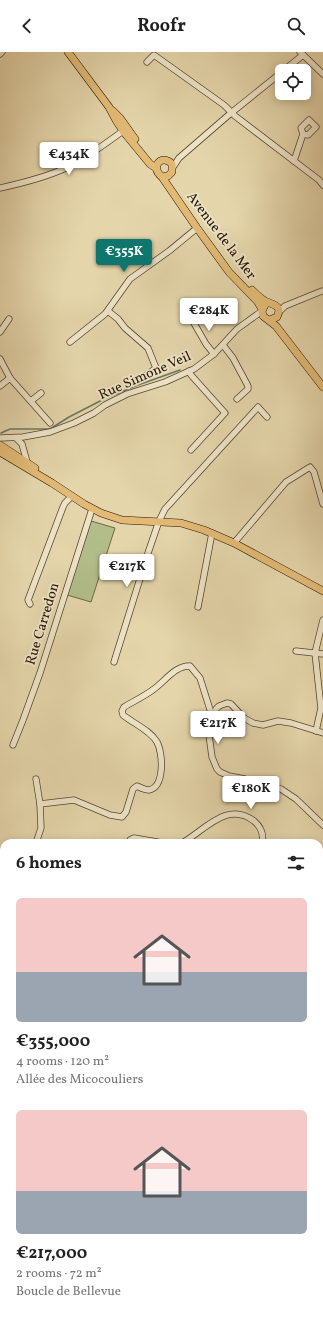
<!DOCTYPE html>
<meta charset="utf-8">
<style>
body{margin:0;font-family:Vollkorn,serif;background:#f2f2f2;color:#222;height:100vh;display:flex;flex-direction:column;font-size:15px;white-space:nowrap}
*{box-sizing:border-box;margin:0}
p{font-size:13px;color:#767676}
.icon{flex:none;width:22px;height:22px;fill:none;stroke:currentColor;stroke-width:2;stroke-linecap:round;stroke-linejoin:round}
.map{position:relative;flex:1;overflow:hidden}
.panel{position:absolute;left:0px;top:787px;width:323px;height:480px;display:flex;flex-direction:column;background:#fff;border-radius:12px 12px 0 0;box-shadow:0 2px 10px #0003}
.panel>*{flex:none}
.fabs{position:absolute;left:275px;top:12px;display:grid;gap:8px}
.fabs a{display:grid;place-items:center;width:36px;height:36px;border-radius:6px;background:#fff;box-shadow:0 2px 10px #0003;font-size:20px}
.price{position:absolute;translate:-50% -34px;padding:0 9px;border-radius:4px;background:#fff;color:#222;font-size:13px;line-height:26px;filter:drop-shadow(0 1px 2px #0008)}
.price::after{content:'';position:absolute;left:50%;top:24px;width:12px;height:9px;margin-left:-6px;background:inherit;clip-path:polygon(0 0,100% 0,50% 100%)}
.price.active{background:#0f766e;color:#fff}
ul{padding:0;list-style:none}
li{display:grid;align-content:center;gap:8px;height:212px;padding:0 16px}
li span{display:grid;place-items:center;height:124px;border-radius:6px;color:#555}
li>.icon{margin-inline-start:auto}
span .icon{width:72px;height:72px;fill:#fffc;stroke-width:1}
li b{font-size:17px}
h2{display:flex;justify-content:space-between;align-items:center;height:48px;padding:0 16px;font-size:17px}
header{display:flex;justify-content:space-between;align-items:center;height:52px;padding:0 16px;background:#fff;font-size:18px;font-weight:700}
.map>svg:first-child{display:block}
.green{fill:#b2bd8a;stroke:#6d6945}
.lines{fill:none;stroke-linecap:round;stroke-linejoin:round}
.stream{stroke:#697764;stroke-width:1.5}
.minor-casing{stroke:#57452a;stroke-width:7}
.major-casing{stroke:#281500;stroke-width:8}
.minor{stroke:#ede4c8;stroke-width:5.5}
.major{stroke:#e2ba75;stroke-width:7}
.labels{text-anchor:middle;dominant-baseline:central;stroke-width:3.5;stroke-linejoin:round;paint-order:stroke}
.street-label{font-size:14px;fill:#281500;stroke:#ede4c8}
</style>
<header><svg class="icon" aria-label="back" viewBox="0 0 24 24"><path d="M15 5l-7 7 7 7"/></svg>Roofr<svg class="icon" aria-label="search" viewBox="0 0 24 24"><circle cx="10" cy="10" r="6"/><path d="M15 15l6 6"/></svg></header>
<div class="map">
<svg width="323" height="1267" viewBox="0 0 323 1267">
<rect width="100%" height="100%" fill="#e4d5aa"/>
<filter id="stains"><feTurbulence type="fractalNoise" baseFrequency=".005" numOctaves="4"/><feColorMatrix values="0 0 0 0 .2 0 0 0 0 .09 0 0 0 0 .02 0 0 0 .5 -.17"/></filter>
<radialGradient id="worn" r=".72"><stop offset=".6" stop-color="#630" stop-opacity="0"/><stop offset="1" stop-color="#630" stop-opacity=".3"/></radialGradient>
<path class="green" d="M91 469 115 476 91 550 67 543Z"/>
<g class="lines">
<path class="stream" d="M1 381 10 377H50L69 365 106 346 138 333 180 318"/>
<g class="minor-casing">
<g id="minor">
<path d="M300 0 323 22"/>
<path d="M0 2 2 0"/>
<path d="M147 10 154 3 224 53 235 64 319 128 323 133"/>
<path d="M283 19 303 3"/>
<path d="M294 109 303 82 308 83 316 75 309 68 301 76 303 82"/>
<path d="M173 115 179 106 231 61 282 20"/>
<path d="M0 136C23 131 47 125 68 115 88 105 105 92 123 79"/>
<path d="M108 259 118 267 125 276 148 296 156 316 144 325"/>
<path d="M279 260 285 254 322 239"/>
<path d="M191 266 206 292 214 302"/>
<path d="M0 280 9 267"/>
<path d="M70 290 105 262 130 227 169 199 197 176"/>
<path d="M223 293 233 306 248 334V337L237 347"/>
<path d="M0 307 10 326 50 371"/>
<path d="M189 319 191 323 225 361 191 398"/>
<path d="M0 334 10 326"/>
<path d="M31 349 41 341"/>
<path d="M0 386 23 385 50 380 74 371 94 361 105 353 127 342 165 330 194 317 214 302 237 277 262 259"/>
<path d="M16 386 22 392 27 410"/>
<path d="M234 491 286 430 310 415 314 420 323 452"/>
<path d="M30 552 28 548 63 455 65 451 72 444"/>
<path d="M198 555 212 481"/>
<path d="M296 599 323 602"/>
<path d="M114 610 148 501 159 469 165 457 258 355 267 365"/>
<path d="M316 679 321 656 315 601 323 568"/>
<path d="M323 681 291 671 278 669 263 673 253 671 244 666 231 652 227 651 219 654 216 657 212 664 209 683 212 705 217 717 220 720 229 724 245 727 281 737 296 747 323 773"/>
<path d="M13 693 23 668 40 621 92 457"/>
<path d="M36 727 40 752"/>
<path d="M36 791 41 776 40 752 74 748 110 763 122 765 126 760 133 737 137 734C141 736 145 738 149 738 165 735 163 701 157 690 150 678 134 672 123 663L122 659 124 655C134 649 145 644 154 637 165 629 176 613 190 614L200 626 212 664"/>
<path d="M129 791 130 788 134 786 163 791"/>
<path d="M182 791C204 779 227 748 254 769 261 775 264 782 262 791"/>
<path d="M0 828 4 823"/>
<path d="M319 863 323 849"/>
<path d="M319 940 323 941"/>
<path d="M0 946 4 944"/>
<path d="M0 957 4 960"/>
<path d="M319 1026 323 1028"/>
<path d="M0 1079 4 1092"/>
<path d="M319 1096 323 1098"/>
<path d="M319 1181 323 1183"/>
<path d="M319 1249 323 1252"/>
<path d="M55 1263 57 1267"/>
<path d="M64 1263 69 1266 78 1267"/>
<path d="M188 1263 190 1267"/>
<path d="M256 1263 262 1267"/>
<path d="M82 1267V1263"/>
<path d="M131 1267 133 1263"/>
<path d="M225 1267V1263"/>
</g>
</g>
<g class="major-casing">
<g id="major">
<path d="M68 0 109 55 116 68 123 79 150 112 156 116"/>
<path d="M113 59 120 66 135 87"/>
<path d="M162 125 168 124 172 120V112C162 101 149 115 162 125L197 176 229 220 257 249 262 257"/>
<path d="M252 238C256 242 260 246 265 249 273 253 283 253 277 265L270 268"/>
<path d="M265 253 262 259 263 264 276 274 323 335"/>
<path d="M0 393 35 416"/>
<path d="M0 400 52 431 84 452 101 461 122 468 181 471 204 478 234 491 323 539"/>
</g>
</g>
<use href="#minor" class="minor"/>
<use href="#major" class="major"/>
</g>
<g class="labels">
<g class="street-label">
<text transform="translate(221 184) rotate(53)">Avenue de la Mer</text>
<text transform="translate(145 324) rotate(-24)">Rue Simone Veil</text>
<text transform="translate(43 572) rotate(-73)">Rue Carredon</text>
</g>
</g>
<rect width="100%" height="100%" filter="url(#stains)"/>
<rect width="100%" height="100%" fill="url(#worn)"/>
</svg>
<div class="fabs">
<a><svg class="icon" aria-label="locate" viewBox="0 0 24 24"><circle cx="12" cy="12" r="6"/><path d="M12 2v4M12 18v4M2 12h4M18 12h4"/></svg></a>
</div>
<b class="price" style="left:69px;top:124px">€434K</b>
<b class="price active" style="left:124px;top:221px">€355K</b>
<b class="price" style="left:209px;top:280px">€284K</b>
<b class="price" style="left:127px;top:536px">€217K</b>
<b class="price" style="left:218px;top:693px">€217K</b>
<b class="price" style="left:251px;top:758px">€180K</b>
<section class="panel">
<h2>6 homes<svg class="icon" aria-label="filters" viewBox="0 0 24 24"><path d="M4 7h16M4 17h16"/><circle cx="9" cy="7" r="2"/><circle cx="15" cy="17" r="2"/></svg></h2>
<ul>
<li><span style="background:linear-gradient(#f6c9c9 60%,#9aa5b1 0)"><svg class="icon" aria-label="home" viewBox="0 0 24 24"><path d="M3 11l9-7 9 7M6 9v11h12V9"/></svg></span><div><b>€355,000</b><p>4 rooms · 120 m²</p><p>Allée des Micocouliers</p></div></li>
<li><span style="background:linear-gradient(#f6c9c9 65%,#9aa5b1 0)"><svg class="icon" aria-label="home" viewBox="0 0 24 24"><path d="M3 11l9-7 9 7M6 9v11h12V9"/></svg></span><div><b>€217,000</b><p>2 rooms · 72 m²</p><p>Boucle de Bellevue</p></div></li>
</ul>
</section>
</div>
